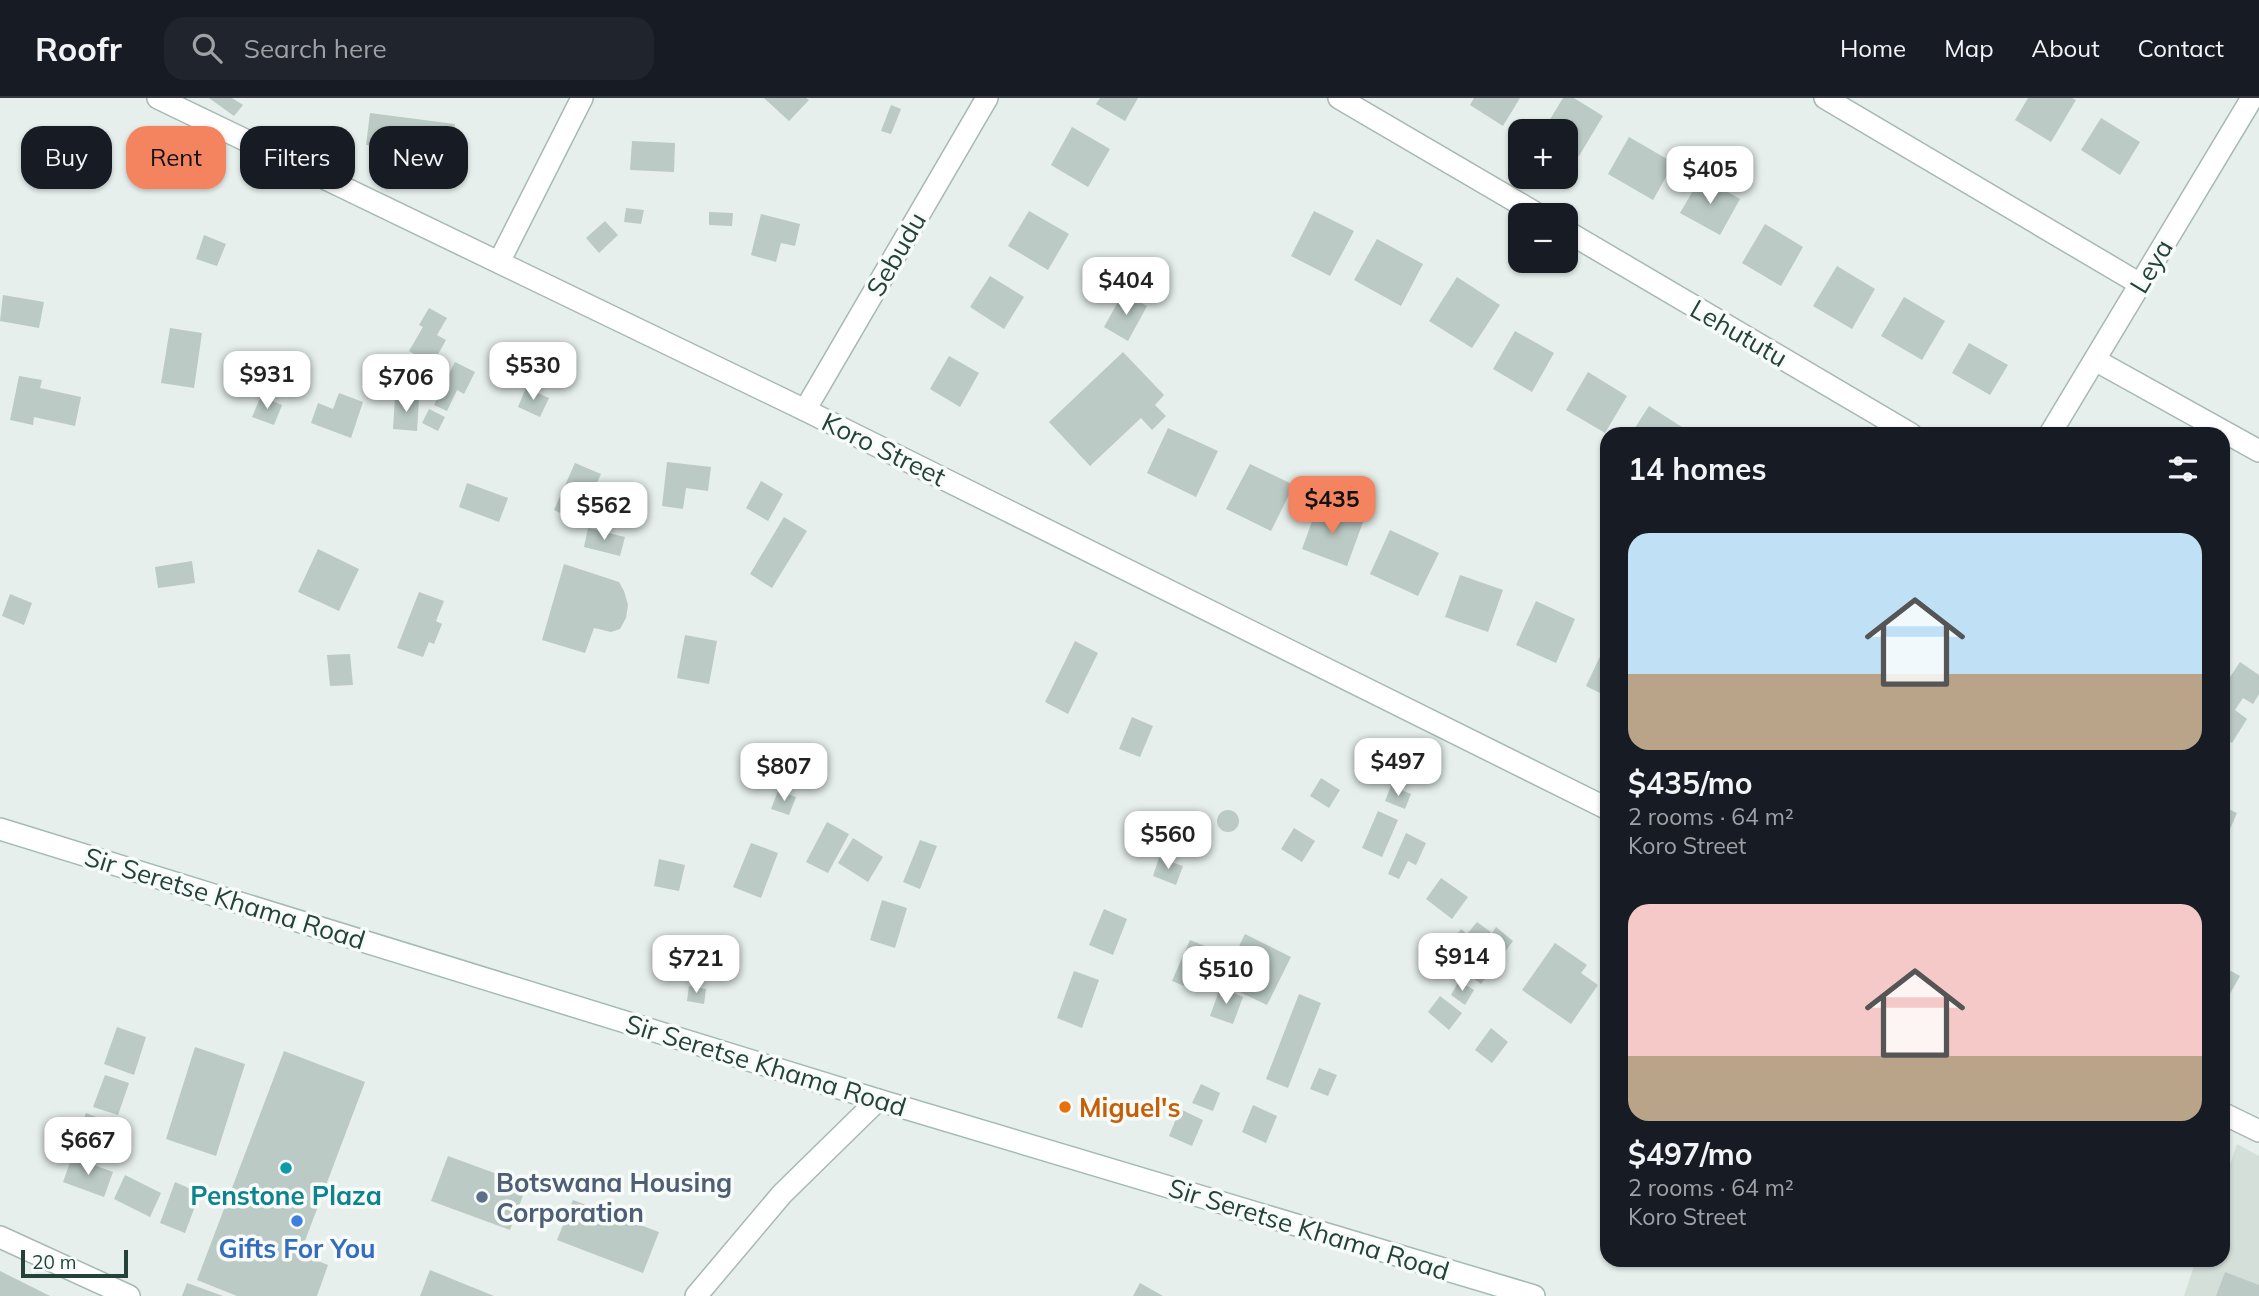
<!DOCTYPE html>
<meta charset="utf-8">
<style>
body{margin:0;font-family:Mulish,sans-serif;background:#20242c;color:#f1f3f6;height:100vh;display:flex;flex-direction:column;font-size:26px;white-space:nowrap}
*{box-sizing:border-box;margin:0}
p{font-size:23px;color:#9ea1a6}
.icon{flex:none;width:38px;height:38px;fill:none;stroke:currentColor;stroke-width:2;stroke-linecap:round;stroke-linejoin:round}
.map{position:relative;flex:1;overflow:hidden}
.side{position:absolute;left:1600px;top:329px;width:630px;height:840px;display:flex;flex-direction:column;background:#171b24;border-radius:21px;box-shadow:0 2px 5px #0004}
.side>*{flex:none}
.guide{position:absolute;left:21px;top:28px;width:665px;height:63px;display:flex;gap:14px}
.fabs{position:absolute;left:1508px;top:21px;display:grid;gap:14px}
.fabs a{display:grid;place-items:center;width:70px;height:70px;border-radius:14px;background:#171b24;box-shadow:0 2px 5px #0004;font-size:35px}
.scale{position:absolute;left:21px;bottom:18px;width:107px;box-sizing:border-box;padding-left:7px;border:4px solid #24423a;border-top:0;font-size:19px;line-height:24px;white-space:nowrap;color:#24423a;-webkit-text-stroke:5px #f7fbf9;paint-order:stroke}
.price{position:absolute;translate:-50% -60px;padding:0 16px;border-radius:14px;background:#fff;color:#222;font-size:23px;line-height:46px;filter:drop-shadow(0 2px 4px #0008)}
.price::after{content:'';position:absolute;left:50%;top:42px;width:21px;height:16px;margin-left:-10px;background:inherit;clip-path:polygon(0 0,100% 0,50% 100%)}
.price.active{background:#f4845f;color:#111}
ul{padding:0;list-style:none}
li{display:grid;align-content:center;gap:14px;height:371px;padding:0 28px}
li span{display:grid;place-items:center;height:217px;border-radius:21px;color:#555}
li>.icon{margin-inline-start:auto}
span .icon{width:126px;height:126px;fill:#fffc;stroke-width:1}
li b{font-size:30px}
h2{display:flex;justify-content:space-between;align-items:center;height:84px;padding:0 28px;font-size:30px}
.tag{padding:0 24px;border-radius:21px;background:#171b24;box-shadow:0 2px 5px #0004;font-size:24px;line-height:63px}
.tag.active{background:#f4845f;color:#111}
header{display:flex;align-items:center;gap:42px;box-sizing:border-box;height:98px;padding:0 35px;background:#171b24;border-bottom:2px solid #363941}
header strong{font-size:33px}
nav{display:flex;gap:38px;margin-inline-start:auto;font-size:24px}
.search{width:490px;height:63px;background:#20242c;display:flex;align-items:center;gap:18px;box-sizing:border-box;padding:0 24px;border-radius:21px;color:#9ea1a6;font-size:26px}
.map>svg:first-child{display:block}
.built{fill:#d4dfda}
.building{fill:#bbcac4}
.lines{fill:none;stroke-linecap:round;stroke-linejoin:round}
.minor-casing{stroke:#a8b8b2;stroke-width:24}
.secondary-casing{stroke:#a4bbb3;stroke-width:24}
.minor{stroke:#fff;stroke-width:21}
.secondary{stroke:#fff;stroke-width:21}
.food-dot{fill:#e8710a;stroke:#f7fbf9;stroke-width:2.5}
.culture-dot{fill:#0f9aa8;stroke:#f7fbf9;stroke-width:2.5}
.service-dot{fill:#5c6f8a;stroke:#f7fbf9;stroke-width:2.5}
.shop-dot{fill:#3f7fe0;stroke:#f7fbf9;stroke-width:2.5}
.labels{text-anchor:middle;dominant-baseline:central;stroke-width:7;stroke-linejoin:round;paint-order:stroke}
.street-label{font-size:26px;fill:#24423a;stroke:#f7fbf9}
.food-label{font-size:26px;font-weight:bold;fill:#c56008;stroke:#f7fbf9;text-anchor:start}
.service-label{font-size:26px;font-weight:bold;fill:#4e5e75;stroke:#f7fbf9;text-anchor:start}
.culture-label{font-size:26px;font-weight:bold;fill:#0d838f;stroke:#f7fbf9}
.shop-label{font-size:26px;font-weight:bold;fill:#366cbe;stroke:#f7fbf9}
</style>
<header>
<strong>Roofr</strong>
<div class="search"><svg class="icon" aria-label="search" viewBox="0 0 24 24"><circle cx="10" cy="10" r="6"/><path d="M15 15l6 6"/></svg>Search here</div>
<nav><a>Home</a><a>Map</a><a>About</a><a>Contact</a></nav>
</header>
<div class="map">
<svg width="2259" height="1198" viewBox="0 0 2259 1198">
<rect width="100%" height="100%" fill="#e6efeb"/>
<path class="built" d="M2237 1046 2259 1058V1198H2184L2196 1162H2222L2223 1087Z"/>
<g class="building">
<path d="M209 0H232L243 7 234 18Z"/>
<path d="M764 0H806L809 2 789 23Z"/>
<path d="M1100 0H1138L1125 23 1096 6Z"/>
<path d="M1474 0H1520L1503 28 1470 7Z"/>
<path d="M1563 0H1574L1603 18 1579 58 1566 50V33H1543Z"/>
<path d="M2028 0H2072L2076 2 2051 44 2015 22Z"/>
<path d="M891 7 901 11 891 36 881 33Z"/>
<path d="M370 15 455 26 452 57 366 47Z"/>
<path d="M2101 20 2140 44 2120 77 2081 52Z"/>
<path d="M1072 29 1110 51 1088 89 1051 67Z"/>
<path d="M1629 39 1674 65 1653 102 1608 76Z"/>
<path d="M632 43 675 45 674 74 630 72Z"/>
<path d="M1701 79 1740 101 1720 137 1680 115Z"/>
<path d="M626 110 644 112 641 126 624 124Z"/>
<path d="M1029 113 1069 136 1048 172 1008 148Z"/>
<path d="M1314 113 1354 133 1330 178 1291 158Z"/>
<path d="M709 114 733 115 732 128 709 127Z"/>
<path d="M761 116 800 126 795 148 781 145 776 164 751 157Z"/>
<path d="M605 123 618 137 599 155 586 140Z"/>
<path d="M1765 126 1803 149 1781 188 1742 165Z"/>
<path d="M204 137 226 146 217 168 196 161Z"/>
<path d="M1377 141 1423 166 1401 208 1354 182Z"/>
<path d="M1837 168 1875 191 1852 231 1813 208Z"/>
<path d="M990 178 1024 199 1004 231 970 209Z"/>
<path d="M1457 179 1500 207 1472 250 1429 223Z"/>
<path d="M1123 195 1147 208 1128 243 1104 229Z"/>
<path d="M3 197 44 204 39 230 0 223Z"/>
<path d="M1904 199 1945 223 1922 262 1881 238Z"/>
<path d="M429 210 447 220 437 237 446 242 432 267 409 253 423 229 419 227Z"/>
<path d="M170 230 202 235 194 290 161 285Z"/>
<path d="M1515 233 1554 255 1532 294 1493 271Z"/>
<path d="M1969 245 2008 267 1990 297 1952 275Z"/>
<path d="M1123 254 1164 297 1155 307 1166 318 1152 332 1141 320 1090 368 1049 324Z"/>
<path d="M949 258 979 275 960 309 930 291Z"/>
<path d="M455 264 475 274 464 296 457 292 447 313 434 307Z"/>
<path d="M1588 274 1627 298 1605 335 1566 312Z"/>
<path d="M19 278 42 282 40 290 81 299 75 328 34 319 33 327 10 322Z"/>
<path d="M526 290 549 300 540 319 518 309Z"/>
<path d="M339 295 363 304 351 340 311 325 318 305 333 311Z"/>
<path d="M261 298 282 307 274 327 252 319Z"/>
<path d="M395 299 419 301 417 333 393 331Z"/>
<path d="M1649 308 1693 336H1631Z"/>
<path d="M429 311 445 319 438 333 422 325Z"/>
<path d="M1168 330 1218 353 1196 399 1147 375Z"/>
<path d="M667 364 711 369 708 393 686 390 683 411 662 408Z"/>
<path d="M575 365 601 376 579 424 554 412Z"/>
<path d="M1250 366 1294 387 1271 433 1226 411Z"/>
<path d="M761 383 783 396 768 423 746 410Z"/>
<path d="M467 385 508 400 499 424 459 409Z"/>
<path d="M1318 407 1363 424 1347 468 1302 451Z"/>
<path d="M784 419 807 433 772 490 750 476Z"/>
<path d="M588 430 625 439 620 458 584 449Z"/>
<path d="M1390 432 1439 455 1418 498 1370 476Z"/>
<path d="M318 451 359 471 339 513 298 494Z"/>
<path d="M192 463 195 485 158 490 155 469Z"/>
<path d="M564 466 619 484 624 493 628 507 626 520 620 531 611 534 594 530 585 555 542 542Z"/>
<path d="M1460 477 1503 492 1488 534 1445 519Z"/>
<path d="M419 494 444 503 436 523 442 526 434 546 429 544 423 559 397 550Z"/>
<path d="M10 496 32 505 24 527 2 518Z"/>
<path d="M1536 503 1575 521 1556 565 1516 547Z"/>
<path d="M685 537 717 543 709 586 677 580Z"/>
<path d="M1075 543 1098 555 1068 616 1045 604Z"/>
<path d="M1606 546V598L1586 588Z"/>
<path d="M350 556 353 587 330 588 327 557Z"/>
<path d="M2240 564 2259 577V596L2253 606 2243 600 2235 612 2247 621 2232 645 2222 639V591Z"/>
<path d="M1132 619 1153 628 1140 659 1119 651Z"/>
<path d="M1321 680 1340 692 1329 710 1310 698Z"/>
<path d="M1391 688 1411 696 1405 711 1385 703Z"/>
<path d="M778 693 796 699 789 717 771 711Z"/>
<path d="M2222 708 2237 715 2225 743 2222 741Z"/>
<circle cx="1228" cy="723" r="11"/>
<path d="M1378 713 1398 722 1382 759 1362 750Z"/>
<path d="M827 724 849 736 828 775 806 764Z"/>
<path d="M1294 730 1315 743 1302 764 1281 751Z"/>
<path d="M1406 735 1426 745 1416 767 1408 763 1399 781 1388 776Z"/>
<path d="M853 740 883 759 868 784 838 765Z"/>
<path d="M920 742 937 748 920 791 903 784Z"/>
<path d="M751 745 778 755 761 800 733 789Z"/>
<path d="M1159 760 1183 768 1176 787 1153 778Z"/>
<path d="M659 761 685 767 679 793 654 788Z"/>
<path d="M1441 780 1468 799 1452 821 1426 801Z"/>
<path d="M882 802 907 810 895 850 870 842Z"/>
<path d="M1104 811 1127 821 1113 857 1089 847Z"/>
<path d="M1477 824 1492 835 1496 829 1513 843 1481 886 1442 857 1461 831 1467 836Z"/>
<path d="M1245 836 1291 859 1267 907 1221 885Z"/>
<path d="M1190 842 1212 851 1194 892 1172 883Z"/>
<path d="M1555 845 1587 867 1581 875 1598 887 1571 926 1522 892Z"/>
<path d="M2222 868 2240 878 2222 910Z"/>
<path d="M1074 873 1099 882 1082 930 1057 920Z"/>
<path d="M1459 883 1474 892 1465 907 1451 897Z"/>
<path d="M689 888 706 891 704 906 687 903Z"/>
<path d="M1220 890 1243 899 1233 926 1210 918Z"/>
<path d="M1299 896 1321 905 1288 990 1266 981Z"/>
<path d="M1440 898 1462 915 1449 932 1428 914Z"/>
<path d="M117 929 146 939 134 977 104 966Z"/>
<path d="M1491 930 1508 944 1492 965 1475 952Z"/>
<path d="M195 949 245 966 216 1058 166 1041Z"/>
<path d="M284 953 365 984 300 1156 328 1167 317 1198H237L197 1182Z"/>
<path d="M1319 970 1337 977 1328 998 1310 991Z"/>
<path d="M105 977 129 985 118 1017 93 1009Z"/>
<path d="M1201 986 1220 995 1213 1013 1192 1005Z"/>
<path d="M1253 1007 1277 1018 1266 1045 1242 1034Z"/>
<path d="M1180 1011 1203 1022 1192 1048 1169 1038Z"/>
<path d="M86 1015 112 1025 98 1062 72 1052Z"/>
<path d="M448 1058 527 1087 510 1132 431 1103Z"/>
<path d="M72 1059 113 1074 104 1099 63 1084Z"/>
<path d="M125 1077 161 1095 150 1119 114 1101Z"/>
<path d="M175 1084 200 1095 185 1135 160 1125Z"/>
<path d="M573 1102 659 1134 643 1175 557 1142Z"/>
<path d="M430 1172 494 1198H420Z"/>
<path d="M0 1173 50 1198H0Z"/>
<path d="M2225 1174 2259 1187V1198H2216Z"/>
<path d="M187 1185 223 1198H182Z"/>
<path d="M1140 1185 1163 1198H1133Z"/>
</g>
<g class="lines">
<g class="minor-casing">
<g id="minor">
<path d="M158 0 805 312 1606 710"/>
<path d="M1339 0 1539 117"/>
<path d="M1825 0 2140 186"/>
<path d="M1566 133 1911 336"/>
<path d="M499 164 582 0"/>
<path d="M2095 262 2259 353"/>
<path d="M805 312 987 0"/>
<path d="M2050 336 2252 0"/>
<path d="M2222 1015 2259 1033"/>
<path d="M0 1139 129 1198"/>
<path d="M696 1198 782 1096 878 1002"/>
</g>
</g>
<g class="secondary-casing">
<path id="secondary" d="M0 731 878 1002 1534 1198"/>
</g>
<use href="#minor" class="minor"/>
<use href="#secondary" class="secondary"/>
</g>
<circle class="food-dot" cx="1065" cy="1009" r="7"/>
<circle class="culture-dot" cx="286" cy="1070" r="7"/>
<circle class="service-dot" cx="482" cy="1099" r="7"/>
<circle class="shop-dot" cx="297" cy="1123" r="7"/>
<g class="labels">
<g class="street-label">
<text transform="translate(896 156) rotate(-60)">Sebudu</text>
<text transform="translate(2151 168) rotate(-59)">Leya</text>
<text transform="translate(1739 235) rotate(30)">Lehututu</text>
<text transform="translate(884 351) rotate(26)">Koro Street</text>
<text transform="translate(225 800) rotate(17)">Sir Seretse Khama Road</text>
<text transform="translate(766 967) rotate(17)">Sir Seretse Khama Road</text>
<text transform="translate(1309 1131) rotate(17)">Sir Seretse Khama Road</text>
</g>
<g class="food-label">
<text x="1079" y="1009">Miguel's</text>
</g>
<g class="service-label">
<text x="496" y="1084">Botswana Housing<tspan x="496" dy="30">Corporation</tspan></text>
</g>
<g class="culture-label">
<text x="286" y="1097">Penstone Plaza</text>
</g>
<g class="shop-label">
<text x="297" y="1150">Gifts For You</text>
</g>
</g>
</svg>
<div class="fabs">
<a>+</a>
<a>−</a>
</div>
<div class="scale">20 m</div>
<b class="price" style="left:1710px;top:108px">$405</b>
<b class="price" style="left:1126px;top:219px">$404</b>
<b class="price" style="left:533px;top:304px">$530</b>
<b class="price" style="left:267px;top:313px">$931</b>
<b class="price" style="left:406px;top:316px">$706</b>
<b class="price active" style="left:1332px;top:438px">$435</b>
<b class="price" style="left:604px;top:444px">$562</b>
<b class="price" style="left:1398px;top:700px">$497</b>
<b class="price" style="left:784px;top:705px">$807</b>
<b class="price" style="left:1168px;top:773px">$560</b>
<b class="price" style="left:1462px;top:895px">$914</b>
<b class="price" style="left:696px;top:897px">$721</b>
<b class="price" style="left:1226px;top:908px">$510</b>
<b class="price" style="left:88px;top:1079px">$667</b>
<div class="guide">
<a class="tag">Buy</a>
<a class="tag active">Rent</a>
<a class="tag">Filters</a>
<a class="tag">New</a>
</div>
<section class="side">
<h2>14 homes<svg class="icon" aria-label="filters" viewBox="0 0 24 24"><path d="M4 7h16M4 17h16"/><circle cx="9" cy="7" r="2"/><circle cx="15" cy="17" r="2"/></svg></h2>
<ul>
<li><span style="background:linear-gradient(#bfe0f5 65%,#b9a48a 0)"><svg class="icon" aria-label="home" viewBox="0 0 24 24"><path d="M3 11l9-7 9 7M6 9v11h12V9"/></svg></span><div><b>$435/mo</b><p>2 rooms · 64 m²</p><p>Koro Street</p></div></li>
<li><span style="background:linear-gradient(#f6c9c9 70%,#b9a48a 0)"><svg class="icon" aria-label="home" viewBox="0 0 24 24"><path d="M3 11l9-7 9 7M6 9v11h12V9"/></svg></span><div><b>$497/mo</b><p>2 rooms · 64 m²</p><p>Koro Street</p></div></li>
</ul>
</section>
</div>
